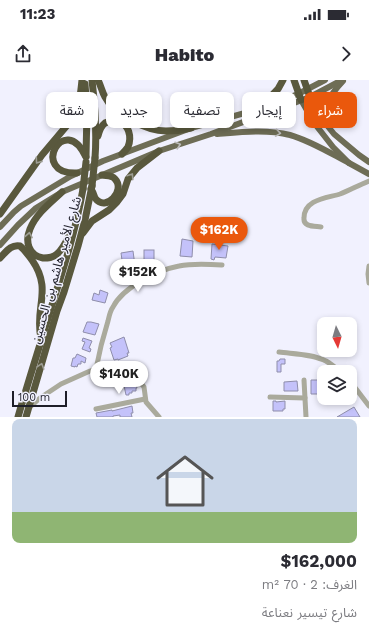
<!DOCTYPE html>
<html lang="ar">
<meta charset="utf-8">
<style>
body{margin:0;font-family:"Work Sans","Noto Sans Arabic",sans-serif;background:#f7f7f7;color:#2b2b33;direction:rtl;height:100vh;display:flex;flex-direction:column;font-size:15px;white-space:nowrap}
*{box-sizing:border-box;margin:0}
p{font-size:13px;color:#7c7c81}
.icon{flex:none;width:22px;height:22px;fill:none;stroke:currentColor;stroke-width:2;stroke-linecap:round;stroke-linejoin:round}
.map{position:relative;height:337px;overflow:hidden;direction:ltr}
.drawer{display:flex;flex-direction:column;background:#fff;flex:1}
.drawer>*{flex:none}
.guide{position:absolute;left:12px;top:12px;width:345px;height:36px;direction:rtl;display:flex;gap:8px}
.needle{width:26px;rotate:175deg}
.controls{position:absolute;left:317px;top:237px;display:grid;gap:8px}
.controls a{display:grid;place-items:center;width:40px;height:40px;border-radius:8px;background:#fff;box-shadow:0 2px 6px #0003;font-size:20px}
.scale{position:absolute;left:12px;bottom:10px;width:55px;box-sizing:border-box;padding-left:4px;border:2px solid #1e1e29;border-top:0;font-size:11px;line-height:14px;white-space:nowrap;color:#1e1e29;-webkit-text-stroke:3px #f1f1fe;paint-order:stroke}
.price{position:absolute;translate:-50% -34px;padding:0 9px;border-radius:14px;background:#fff;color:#222;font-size:13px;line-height:26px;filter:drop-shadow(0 1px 2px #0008)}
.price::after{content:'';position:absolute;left:50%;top:24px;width:12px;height:9px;margin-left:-6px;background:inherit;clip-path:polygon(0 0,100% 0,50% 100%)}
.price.active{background:#ea580c;color:#fff}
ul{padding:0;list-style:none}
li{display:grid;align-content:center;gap:8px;height:212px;padding:0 12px}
li span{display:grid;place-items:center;height:124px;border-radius:8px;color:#555}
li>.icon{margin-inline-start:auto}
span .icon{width:72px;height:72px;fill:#fffc;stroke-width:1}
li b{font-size:17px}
.pill{padding:0 14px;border-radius:8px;background:#fff;box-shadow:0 2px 6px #0003;font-size:14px;line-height:36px}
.pill.active{background:#ea580c;color:#fff}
.status{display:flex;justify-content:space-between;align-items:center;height:28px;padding:0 20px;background:#fff;direction:ltr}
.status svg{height:11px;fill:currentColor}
header{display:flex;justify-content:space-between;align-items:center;height:52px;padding:0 12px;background:#fff;font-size:18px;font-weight:800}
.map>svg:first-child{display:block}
.building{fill:#c4c2fa;stroke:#8f8eab}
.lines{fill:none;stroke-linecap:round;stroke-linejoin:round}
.minor{stroke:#aaaa9c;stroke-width:5}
.major{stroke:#6e6d56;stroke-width:6}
.highway{stroke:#59583d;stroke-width:7}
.highway-bridge{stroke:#59583d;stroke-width:7}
.oneway{stroke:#bdbcbb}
.oneway2{stroke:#9d9d94}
.labels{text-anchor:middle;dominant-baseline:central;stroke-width:3;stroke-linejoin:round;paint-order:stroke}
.street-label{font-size:13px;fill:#1e1e29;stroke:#f1f1fe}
</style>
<div class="status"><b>11:23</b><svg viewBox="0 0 49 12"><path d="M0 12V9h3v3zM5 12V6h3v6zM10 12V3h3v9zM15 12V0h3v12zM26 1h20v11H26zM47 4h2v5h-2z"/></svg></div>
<header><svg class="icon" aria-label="forward" viewBox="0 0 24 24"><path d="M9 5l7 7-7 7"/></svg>Habito<svg class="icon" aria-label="share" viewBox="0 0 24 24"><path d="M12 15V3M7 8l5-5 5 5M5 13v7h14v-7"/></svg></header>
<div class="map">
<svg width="369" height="337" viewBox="0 0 369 337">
<rect width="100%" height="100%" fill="#f1f1fe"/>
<g class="building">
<path d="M182 159 193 161 192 177 180 176Z"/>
<path d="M212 164 228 166 226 178 215 177 214 180 211 179Z"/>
<rect x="144" y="170" width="10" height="17"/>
<path d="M133 171 136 193 124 194 121 173Z"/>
<path d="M100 210 108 213 105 223 92 220 94 213 99 215Z"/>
<path d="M87 242H91L99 244 95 255 83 252Z"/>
<path d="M124 257 129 273H127L128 276 118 280V279L114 280 110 268 112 267 110 263Z"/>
<path d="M83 258 92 261 89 268 91 269 90 272 82 269 85 262 82 261Z"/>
<path d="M77 274 86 278 85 283 81 281V284H78L77 287 75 286V287L71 286 73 278H75Z"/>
<path d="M280 279H285V284H281V292H277V281H279Z"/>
<path d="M132 300 136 303 137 308H136V311H132V313H129V315H126L123 301Z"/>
<path d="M311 300H319V303H321V307H324V314H311Z"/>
<path d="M297 301 298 311H284V302Z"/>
<path d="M273 321H276V322L285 321V329H283V331H273Z"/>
<path d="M132 326 133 333H131L132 337H120V335L113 336V337H97L96 333 112 330V331Z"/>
<path d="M354 327 360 337H337Z"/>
</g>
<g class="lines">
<g class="minor">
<path d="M321 147C314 146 303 147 304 138 304 119 328 118 340 114 350 110 359 105 369 101"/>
<path d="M369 186 368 194 369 203"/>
<path d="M279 272C294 274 312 274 326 281 331 284 336 288 341 292"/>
<path d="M96 289C99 273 103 257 108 241 109 237 110 231 113 227 123 207 158 190 179 186 193 183 208 184 222 185"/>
<path d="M304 300 306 337"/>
<path d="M350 301 369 326"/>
<path d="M270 317 305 318"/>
<path d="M29 328 40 318 61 304 90 291 96 289H104L131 295 138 299 144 307 146 322 159 337"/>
<path d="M96 329 145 319"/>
</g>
<g class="major">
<path d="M310 17 322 39 334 54 359 75 369 82"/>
<path d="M301 20 315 44 333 67 349 83 369 94"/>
<path d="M330 46C321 26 330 15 343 1"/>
<path d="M217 54C241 52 267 49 290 55 311 61 330 73 349 83"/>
<path d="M0 147 14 132 21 126 71 96 103 81 191 48 259 29 298 14 325 0"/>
<path d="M0 165 18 145 36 128 62 112 159 71 211 54 310 17 342 0"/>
</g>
<g class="highway">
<path d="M92 0C95 26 97 52 95 78"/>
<path d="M98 0C101 6 102 12 105 17 114 35 147 51 166 51 174 51 183 50 191 48"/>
<path d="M294 0 301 20"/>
<path d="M304 0 310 17"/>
<path d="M85 4 87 31 86 76"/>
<path d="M259 29 278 9 283 0"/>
<path d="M98 56C99 52 101 46 105 43 109 41 114 40 118 41 129 44 132 57 128 67 126 70 124 72 122 74"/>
<path d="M77 93C29 95 64 30 86 77"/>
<path d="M91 109C93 112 94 115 95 118 106 133 126 110 115 99 112 95 107 96 102 95"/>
<path d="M62 112C50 123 36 134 30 149 25 161 28 175 43 178 48 178 53 178 57 174 63 169 67 160 70 154"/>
<path d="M0 134 42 75 69 43C80 26 80 19 82 0"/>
<path d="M83 153 92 141 109 130 117 122 123 114 128 99 137 88 159 71"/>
<path d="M0 178C6 172 11 164 20 166 25 170 28 175 32 180 53 210 34 228 41 258"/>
<path d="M18 337C29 299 41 262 52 225 64 187 76 149 83 109"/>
<path d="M26 337 57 231 64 212 78 166 85 140 92 106"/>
</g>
<g class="highway-bridge">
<path d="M92 106 95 78"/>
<path d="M83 109 86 82"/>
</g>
</g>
<defs><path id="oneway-chevron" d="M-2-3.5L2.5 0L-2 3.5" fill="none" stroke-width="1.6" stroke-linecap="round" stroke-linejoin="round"/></defs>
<g class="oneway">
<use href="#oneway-chevron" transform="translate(278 53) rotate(8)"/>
<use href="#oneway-chevron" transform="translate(178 65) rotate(-18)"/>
</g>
<g class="oneway2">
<use href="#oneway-chevron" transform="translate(38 81) rotate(125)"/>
<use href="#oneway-chevron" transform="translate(131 96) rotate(-57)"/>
<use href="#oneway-chevron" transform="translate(29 155) rotate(-80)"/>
<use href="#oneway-chevron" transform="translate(41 286) rotate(-73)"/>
</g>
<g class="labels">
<g class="street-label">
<text transform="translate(56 190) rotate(-74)">شارع الأمير هاشم بن الحسين</text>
</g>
</g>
</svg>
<div class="controls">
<a><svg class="needle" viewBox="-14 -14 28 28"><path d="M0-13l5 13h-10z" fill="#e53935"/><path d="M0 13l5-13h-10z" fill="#7c7c81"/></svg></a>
<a><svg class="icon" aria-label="layers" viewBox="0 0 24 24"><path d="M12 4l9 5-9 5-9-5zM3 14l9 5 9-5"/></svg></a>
</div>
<div class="scale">100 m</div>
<b class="price active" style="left:219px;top:171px">$162K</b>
<b class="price" style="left:138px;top:213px">$152K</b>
<b class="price" style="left:119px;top:315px">$140K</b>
<div class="guide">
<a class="pill active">شراء</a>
<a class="pill">إيجار</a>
<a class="pill">تصفية</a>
<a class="pill">جديد</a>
<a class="pill">شقة</a>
</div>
</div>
<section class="drawer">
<ul>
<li><span style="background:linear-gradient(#c9d6e8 75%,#8fb573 0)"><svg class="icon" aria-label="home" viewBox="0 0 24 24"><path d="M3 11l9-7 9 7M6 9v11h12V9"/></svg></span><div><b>$162,000</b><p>الغرف: 2 · 70 m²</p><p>شارع تيسير نعناعة</p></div></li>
</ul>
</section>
